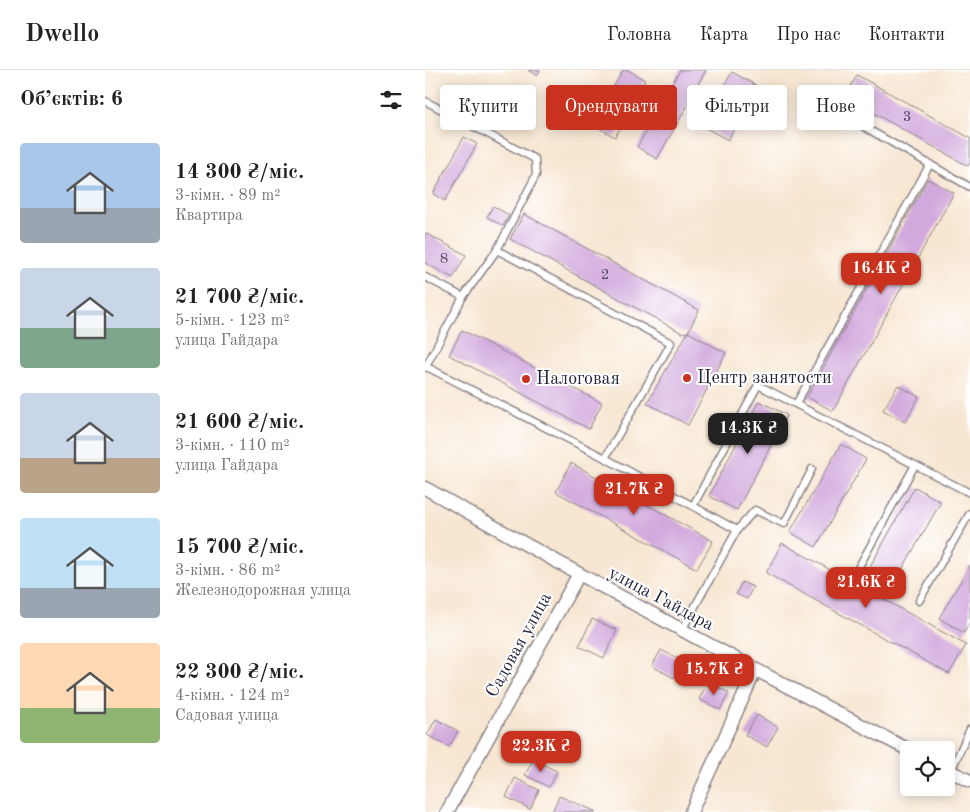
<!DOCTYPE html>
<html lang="uk">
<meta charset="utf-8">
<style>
body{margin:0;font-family:"Old Standard TT",serif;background:#f2f2f2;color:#222;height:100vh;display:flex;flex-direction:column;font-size:19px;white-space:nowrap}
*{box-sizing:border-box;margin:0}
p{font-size:16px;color:#767676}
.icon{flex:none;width:28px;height:28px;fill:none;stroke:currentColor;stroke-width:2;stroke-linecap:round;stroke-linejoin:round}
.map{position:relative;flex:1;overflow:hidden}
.details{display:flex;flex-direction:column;background:#fff;width:425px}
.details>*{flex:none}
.banner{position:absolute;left:15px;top:15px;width:455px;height:45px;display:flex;gap:10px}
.controls{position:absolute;left:475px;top:671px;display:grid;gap:10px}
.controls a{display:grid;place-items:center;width:55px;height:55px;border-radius:5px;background:#fff;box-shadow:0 2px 12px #0003;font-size:25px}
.price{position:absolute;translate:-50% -42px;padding:0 11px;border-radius:10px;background:#c8321e;color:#fff;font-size:16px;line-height:32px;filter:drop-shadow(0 1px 2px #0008)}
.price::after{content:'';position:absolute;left:50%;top:30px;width:15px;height:11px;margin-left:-8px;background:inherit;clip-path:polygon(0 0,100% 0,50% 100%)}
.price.active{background:#222;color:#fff}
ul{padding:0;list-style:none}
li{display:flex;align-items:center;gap:15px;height:125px;padding:0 20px}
li span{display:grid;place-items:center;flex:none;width:140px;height:100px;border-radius:5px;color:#555}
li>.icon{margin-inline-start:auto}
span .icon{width:60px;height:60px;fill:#fffc;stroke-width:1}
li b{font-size:21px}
h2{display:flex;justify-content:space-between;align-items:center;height:60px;padding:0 20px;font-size:21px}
.chip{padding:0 18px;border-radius:5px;background:#fff;box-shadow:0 2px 12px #0003;font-size:18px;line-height:45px}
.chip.active{background:#c8321e;color:#fff}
header{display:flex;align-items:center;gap:30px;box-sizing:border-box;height:70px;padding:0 25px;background:#fff;border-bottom:1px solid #e0e0e0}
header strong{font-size:24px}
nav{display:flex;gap:28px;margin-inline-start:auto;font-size:18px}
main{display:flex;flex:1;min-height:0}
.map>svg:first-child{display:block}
.building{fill:#d2a9dd}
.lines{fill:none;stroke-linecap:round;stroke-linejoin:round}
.lane-casing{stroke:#8c8486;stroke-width:9}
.street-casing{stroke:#8c8486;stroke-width:15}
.lane{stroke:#fff;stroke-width:6}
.street{stroke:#fff;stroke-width:12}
.poi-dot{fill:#c8321e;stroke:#fff;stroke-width:2}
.labels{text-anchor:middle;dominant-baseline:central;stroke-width:4;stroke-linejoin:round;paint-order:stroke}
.number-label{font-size:15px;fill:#4e4464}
.poi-label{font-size:18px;fill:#22223b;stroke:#fff;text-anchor:start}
.street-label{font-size:18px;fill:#22223b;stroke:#fff}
</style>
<header>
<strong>Dwello</strong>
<nav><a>Головна</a><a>Карта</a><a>Про нас</a><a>Контакти</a></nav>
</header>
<main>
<section class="details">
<h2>Об’єктів: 6<svg class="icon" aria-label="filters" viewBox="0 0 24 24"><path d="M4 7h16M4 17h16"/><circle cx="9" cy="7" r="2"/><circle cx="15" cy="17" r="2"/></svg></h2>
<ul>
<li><span style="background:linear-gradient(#a9c7e8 65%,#9aa5b1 0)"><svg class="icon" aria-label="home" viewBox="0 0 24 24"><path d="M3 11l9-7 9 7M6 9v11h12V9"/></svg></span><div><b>14 300 ₴/міс.</b><p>3-кімн. · 89 m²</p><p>Квартира</p></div></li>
<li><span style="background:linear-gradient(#c9d6e8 60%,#7fa58c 0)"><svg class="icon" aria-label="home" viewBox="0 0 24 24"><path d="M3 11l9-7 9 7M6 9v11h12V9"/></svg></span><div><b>21 700 ₴/міс.</b><p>5-кімн. · 123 m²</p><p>улица Гайдара</p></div></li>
<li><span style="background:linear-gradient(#c9d6e8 65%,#b9a48a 0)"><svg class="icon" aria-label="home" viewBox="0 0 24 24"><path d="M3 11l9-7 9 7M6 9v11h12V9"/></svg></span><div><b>21 600 ₴/міс.</b><p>3-кімн. · 110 m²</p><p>улица Гайдара</p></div></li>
<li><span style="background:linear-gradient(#bfe0f5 70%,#9aa5b1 0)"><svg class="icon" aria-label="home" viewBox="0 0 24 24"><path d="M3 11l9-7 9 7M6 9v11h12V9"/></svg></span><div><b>15 700 ₴/міс.</b><p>3-кімн. · 86 m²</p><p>Железнодорожная улица</p></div></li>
<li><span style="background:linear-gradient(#ffd9b3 65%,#8fb573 0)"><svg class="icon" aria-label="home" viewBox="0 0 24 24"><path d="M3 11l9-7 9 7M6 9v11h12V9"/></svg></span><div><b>22 300 ₴/міс.</b><p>4-кімн. · 124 m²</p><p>Садовая улица</p></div></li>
</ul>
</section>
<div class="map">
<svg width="545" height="742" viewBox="0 0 545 742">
<rect width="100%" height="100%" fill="#fff"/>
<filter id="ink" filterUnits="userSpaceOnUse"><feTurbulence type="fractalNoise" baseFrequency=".02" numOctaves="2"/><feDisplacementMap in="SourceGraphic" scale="10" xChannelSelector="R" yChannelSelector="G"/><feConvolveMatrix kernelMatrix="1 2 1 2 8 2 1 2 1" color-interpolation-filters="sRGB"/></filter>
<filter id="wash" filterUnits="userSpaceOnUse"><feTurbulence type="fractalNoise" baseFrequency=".0096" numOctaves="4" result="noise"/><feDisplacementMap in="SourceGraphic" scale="20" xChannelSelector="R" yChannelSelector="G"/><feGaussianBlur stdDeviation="1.12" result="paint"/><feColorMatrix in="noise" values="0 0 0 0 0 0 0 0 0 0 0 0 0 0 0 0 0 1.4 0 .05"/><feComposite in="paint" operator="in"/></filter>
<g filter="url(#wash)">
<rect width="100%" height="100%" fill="#f7e6d1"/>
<g id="blocks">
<g class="building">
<path d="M103 0H115L112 6Z"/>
<path d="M198 0H203L220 10 209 30 230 43 255 0H281L272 16 292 28 307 2 334 17 303 70 279 57 289 38 268 26 232 89 212 77 226 53 205 41 190 67 167 54Z"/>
<path d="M432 5 545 68V92L543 96 420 27Z"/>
<path d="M39 67 52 74 20 131 8 124Z"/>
<path d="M503 109 529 123 408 341 382 327Z"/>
<path d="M68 136 84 145 78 156 62 147Z"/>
<path d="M99 144 274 240 263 262 301 283 263 355 222 333 263 262 257 263 85 169Z"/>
<path d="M0 163 41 185 28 208 0 193Z"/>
<path d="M37 260 177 333 164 359 24 285Z"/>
<path d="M473 315 494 327 480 352 458 340Z"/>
<path d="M334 331 362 345 312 440 284 426Z"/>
<path d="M416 374 441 389 391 477 365 462Z"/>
<path d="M146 393 288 471 272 499 131 422Z"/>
<path d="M490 417 516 432 464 522 439 507Z"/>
<path d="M357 473 541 575 524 604 341 503Z"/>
<path d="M545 495V552L539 563 514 548Z"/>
<path d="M317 512 328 517 322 529 311 524Z"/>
<path d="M167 549 192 560 179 588 154 576Z"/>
<path d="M236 580 258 591 249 608 227 596Z"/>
<path d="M283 612 304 623 295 640 274 629Z"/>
<path d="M332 645 353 657 342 677 320 665Z"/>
<path d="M11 649 33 661 24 677 2 665Z"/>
<path d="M108 690 132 701 124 717 100 705Z"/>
<path d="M90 708 114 720 105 739 81 727Z"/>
<path d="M134 726 172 742H127Z"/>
</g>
</g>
</g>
<g filter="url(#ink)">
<use href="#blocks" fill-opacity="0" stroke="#8c8486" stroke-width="1"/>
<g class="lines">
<g class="lane-casing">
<g id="lane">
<path d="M0 31 110 89 111 105 72 180 38 227 0 298"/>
<path d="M425 49 545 117"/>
<path d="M72 180 246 273 180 388"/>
<path d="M0 207 38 227"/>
<path d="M0 296 180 388 268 436"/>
<path d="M371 334 505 94"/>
<path d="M312 460 330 440 359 454 387 399"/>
<path d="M432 500 490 395"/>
<path d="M494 531 545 443"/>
<path d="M257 560 312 460 268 436 333 315 545 423"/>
<path d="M526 701 545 659"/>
</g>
</g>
<g class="street-casing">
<g id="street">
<path d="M0 418C160 508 321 596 484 680"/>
<path d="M521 699 545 711"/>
<path d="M22 742 154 504"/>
<path d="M266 742 330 601"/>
</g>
</g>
<use href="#lane" class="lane"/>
<use href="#street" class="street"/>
</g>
</g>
<g class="poi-dot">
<circle cx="262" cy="308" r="5"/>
<circle cx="101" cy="309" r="5"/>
</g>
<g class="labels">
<g class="number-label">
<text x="482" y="47">3</text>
<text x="19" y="189">8</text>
<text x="180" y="205">2</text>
</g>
<g class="poi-label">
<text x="272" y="308">Центр занятости</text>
<text x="111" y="309">Налоговая</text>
</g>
<g class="street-label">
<text transform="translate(236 529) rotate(28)">улица Гайдара</text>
<text transform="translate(94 575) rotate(-61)">Садовая улица</text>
</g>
</g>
</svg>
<div class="controls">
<a><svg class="icon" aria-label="locate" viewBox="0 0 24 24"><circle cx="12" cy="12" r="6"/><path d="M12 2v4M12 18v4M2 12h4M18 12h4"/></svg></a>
</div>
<b class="price" style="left:456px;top:225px">16.4K ₴</b>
<b class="price active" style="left:323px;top:385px">14.3K ₴</b>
<b class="price" style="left:209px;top:446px">21.7K ₴</b>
<b class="price" style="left:441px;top:539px">21.6K ₴</b>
<b class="price" style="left:289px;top:626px">15.7K ₴</b>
<b class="price" style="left:116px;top:703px">22.3K ₴</b>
<div class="banner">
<a class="chip">Купити</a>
<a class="chip active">Орендувати</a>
<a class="chip">Фільтри</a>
<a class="chip">Нове</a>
</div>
</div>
</main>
